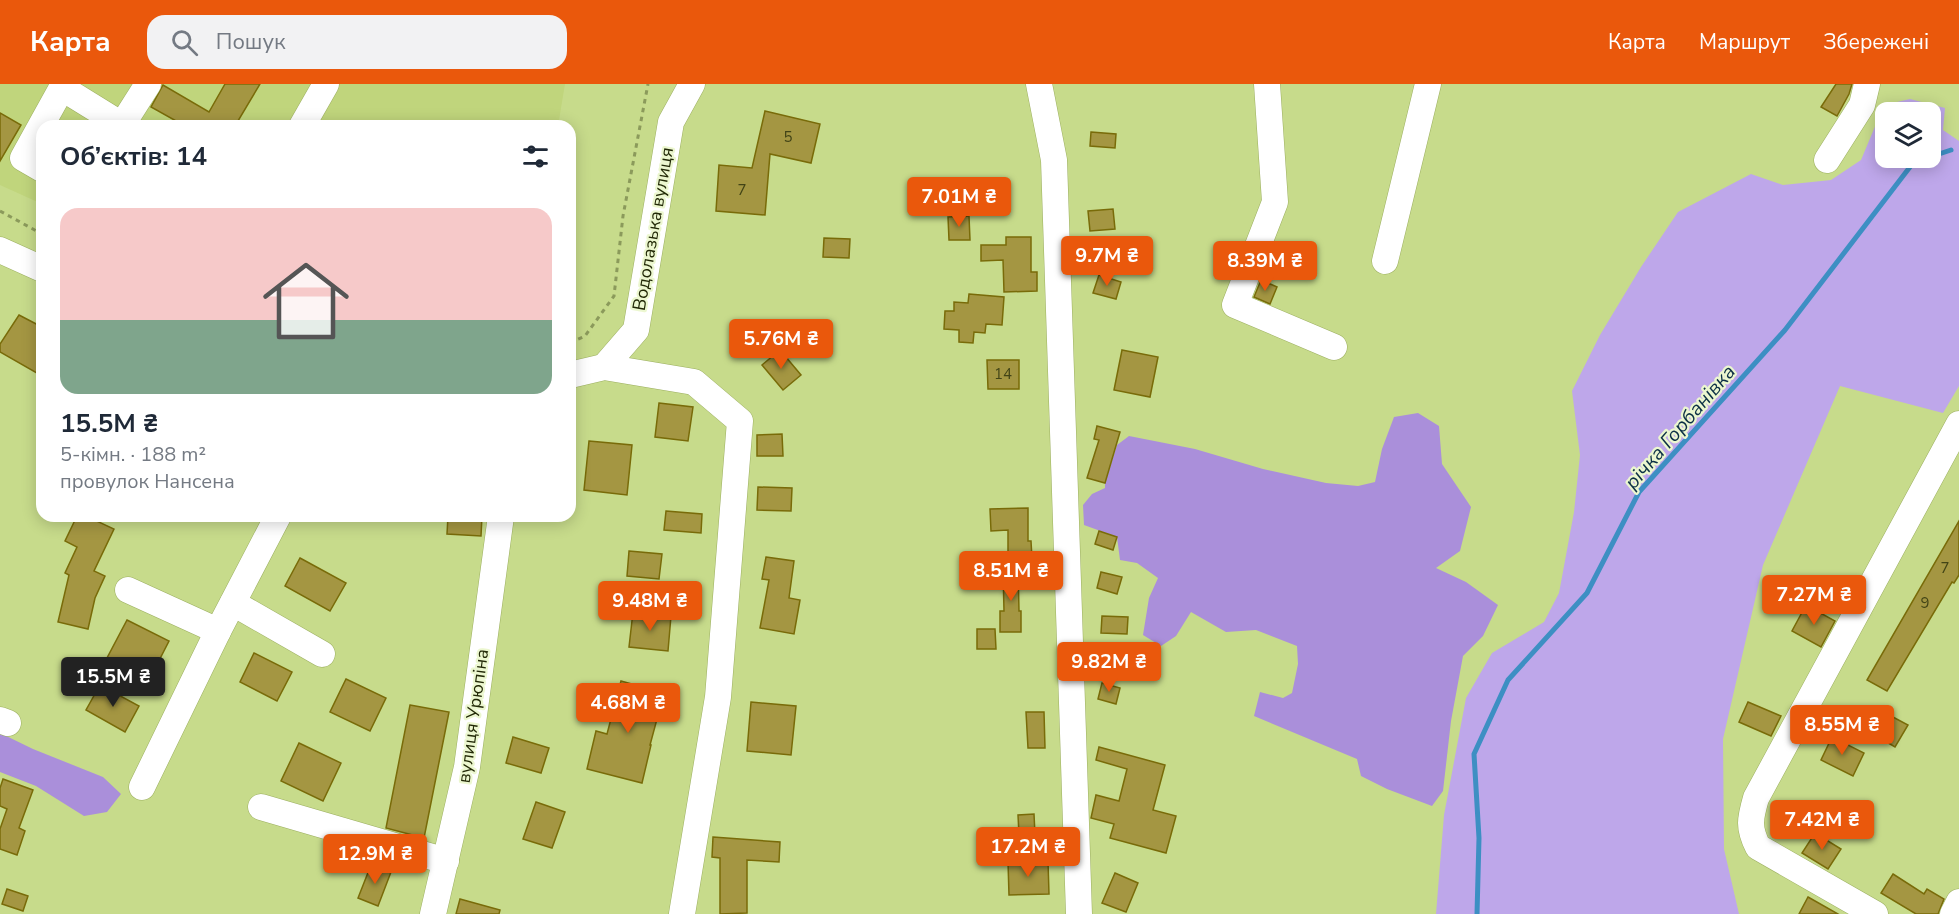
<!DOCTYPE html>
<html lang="uk">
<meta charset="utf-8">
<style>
body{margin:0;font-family:"Nunito Sans",sans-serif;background:#f2f2f3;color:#1f2937;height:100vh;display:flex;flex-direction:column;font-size:22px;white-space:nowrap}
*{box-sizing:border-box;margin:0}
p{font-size:20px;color:#747a83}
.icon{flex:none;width:33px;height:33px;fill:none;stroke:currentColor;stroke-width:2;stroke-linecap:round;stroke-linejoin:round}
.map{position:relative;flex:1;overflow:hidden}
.sheet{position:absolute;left:36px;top:36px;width:540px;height:402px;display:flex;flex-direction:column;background:#fff;border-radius:18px;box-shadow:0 3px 15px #0003}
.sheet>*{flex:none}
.tools{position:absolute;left:1875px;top:18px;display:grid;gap:12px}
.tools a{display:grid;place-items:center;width:66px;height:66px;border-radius:12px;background:#fff;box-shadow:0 3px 15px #0003;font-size:30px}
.price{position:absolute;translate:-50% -51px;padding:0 14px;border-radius:6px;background:#ea580c;color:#fff;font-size:20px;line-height:39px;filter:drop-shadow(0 2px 3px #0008)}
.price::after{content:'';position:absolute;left:50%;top:36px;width:18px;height:14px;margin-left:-9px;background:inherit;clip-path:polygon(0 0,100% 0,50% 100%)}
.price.on{background:#222;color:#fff}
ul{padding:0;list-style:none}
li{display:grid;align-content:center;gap:12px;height:318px;padding:0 24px}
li+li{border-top:2px solid #e0e1e3}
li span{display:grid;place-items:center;height:186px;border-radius:18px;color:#555}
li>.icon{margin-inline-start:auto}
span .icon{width:108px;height:108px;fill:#fffc;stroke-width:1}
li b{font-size:26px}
h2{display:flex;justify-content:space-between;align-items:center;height:72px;padding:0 24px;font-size:26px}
header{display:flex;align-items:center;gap:36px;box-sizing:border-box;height:84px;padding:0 30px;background:#ea580c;color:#fff}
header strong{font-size:28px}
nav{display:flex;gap:33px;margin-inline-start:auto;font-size:21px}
.search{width:420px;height:54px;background:#f2f2f3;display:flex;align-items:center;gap:15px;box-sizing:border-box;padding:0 21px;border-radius:18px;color:#747a83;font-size:22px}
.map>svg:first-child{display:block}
.built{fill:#c0d57c}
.green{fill:#bea7ea;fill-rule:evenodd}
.forest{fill:#aa8fda}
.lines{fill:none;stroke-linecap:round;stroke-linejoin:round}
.stream{stroke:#3d8fc3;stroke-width:5}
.building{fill:#a49642;stroke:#796b09;stroke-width:1.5}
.minor-casing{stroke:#9caf60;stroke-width:27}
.path{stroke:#8b9a5b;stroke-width:3;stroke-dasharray:4.5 4.5;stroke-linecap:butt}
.minor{stroke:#fff;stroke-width:26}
.labels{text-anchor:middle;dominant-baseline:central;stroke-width:4.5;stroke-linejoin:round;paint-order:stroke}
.number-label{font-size:15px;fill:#424416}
.street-label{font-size:18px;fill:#222907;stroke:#ecf7d0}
.water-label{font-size:20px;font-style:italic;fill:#0c3046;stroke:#ecf7d0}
</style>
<header>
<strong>Карта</strong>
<div class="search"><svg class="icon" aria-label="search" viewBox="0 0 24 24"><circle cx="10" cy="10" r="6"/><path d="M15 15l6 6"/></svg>Пошук</div>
<nav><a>Карта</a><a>Маршрут</a><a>Збережені</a></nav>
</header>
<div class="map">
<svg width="1959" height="830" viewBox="0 0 1959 830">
<rect width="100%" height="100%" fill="#c7db8b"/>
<path class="built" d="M0 0H565L558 42H42V120L0 101Z"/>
<path class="green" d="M1910 15 1945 24 1943 46 1959 57V302L1943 329 1840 302 1763 481 1723 655 1724 765 1739 830H1436L1444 731 1466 614 1492 569 1544 538 1559 509 1574 428 1580 371 1572 307 1600 251 1641 183 1678 128 1751 90 1783 101 1831 96 1861 76 1884 21ZM1886 28H1930V74H1886Z"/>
<g class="forest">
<path d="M1418 329 1439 342 1442 380 1471 423 1460 467 1436 484 1466 498 1498 521 1483 552 1463 572 1451 637 1443 707 1432 722 1387 705 1361 692 1357 675 1254 632 1260 608 1283 614 1292 609 1298 580 1297 562 1256 546 1226 548 1191 528 1176 552 1161 562 1143 551 1149 514 1158 494 1137 479 1120 476 1117 453 1084 441 1083 421 1092 410 1105 404V399L1117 361 1129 352 1195 365 1263 385 1326 399 1358 402 1375 398 1382 365 1394 333Z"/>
<path d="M0 649 33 665 103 693 121 710 107 728 84 732 36 702 0 688Z"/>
</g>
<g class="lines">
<g class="stream">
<path d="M1930 73 1951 66"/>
<path d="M1477 830 1479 754 1474 670 1508 596 1587 509 1639 408 1785 246 1913 79 1928 74"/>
</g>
</g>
<g class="building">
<path d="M225 0H260L235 42H185L151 23 163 1 209 28Z"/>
<path d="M1836 0H1852L1849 10 1837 32 1821 23Z"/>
<path d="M765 27 820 40 811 79 770 70 765 131 716 127 719 81 752 84Z"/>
<path d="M0 29 21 41 0 77Z"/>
<path d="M1091 48 1116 50 1115 64 1090 62Z"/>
<path d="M1113 125 1115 145 1090 147 1088 127Z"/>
<path d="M969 132 970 156H949L948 133Z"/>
<path d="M1006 153H1031V188H1037V207L1004 208 1003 176 981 177V161H1006Z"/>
<path d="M824 154 850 155 849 174 823 173Z"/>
<path d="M1099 191 1121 198 1116 215 1093 209Z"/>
<path d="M1261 196 1277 203 1270 220 1254 213Z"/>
<path d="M969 210 1004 213 1002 241 986 240 985 249 974 248 973 259 959 258V246L944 245 945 227H954V218L968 219Z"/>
<path d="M19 231 42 243V292L0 268V260Z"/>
<path d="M780 266 801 291 783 306 762 281Z"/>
<path d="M1122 266 1158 273 1150 313 1114 306Z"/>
<path d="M987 276H1019V305H988Z"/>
<path d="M659 319 693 323 688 357 655 353Z"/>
<path d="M1097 342 1120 348 1105 399 1087 394 1099 356 1094 355Z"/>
<path d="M782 350 783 372H757V351Z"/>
<path d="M589 357 632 361 627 411 584 406Z"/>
<path d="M758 403 792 404 791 427 757 426Z"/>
<path d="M1028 424V457H1031L1032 475H1008V446L991 447 990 425Z"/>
<path d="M666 427 702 430 701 449 664 446Z"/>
<path d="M77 432H86L114 445 94 487 105 492 95 514 88 545 58 538 69 491 65 489 77 463 65 457Z"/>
<path d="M448 432H482L481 452 447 450Z"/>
<path d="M1959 437V491L1954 499 1952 498 1887 607 1867 596Z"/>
<path d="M1099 447 1117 453 1113 466 1095 460Z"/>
<path d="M629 467 662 470 659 495 627 492Z"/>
<path d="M766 473 794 477 789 514 800 516 794 550 760 544 769 496 762 495Z"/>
<path d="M300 474 346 499 330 527 285 502Z"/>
<path d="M1018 483 1019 527H1021V548H1000V527H1004L1003 484Z"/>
<path d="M1101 488 1122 493 1117 510 1097 504Z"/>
<path d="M1806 521 1835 537 1821 563 1792 547Z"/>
<path d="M633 528 671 532 668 567 629 563Z"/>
<path d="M1102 532 1128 533 1127 550 1101 549Z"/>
<path d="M127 536 169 557 149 596 107 574Z"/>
<path d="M977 545H995L996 565H977Z"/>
<path d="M1092 567 1130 577 1127 591 1089 575Z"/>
<path d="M254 569 292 588 277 617 240 598Z"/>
<path d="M346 595 386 614 370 647 330 628Z"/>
<path d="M621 597 664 609 650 661H651L642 699 587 685 596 647 607 650Z"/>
<path d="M1102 599 1120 604 1116 620 1098 615Z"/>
<path d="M100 601 139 622 125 648 86 626Z"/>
<path d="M751 618 796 622 791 671 747 667Z"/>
<path d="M1748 618 1781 632 1771 652 1739 638Z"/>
<path d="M410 621 449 628 424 754 386 744Z"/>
<path d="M1026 628H1044L1045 664H1028Z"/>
<path d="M1891 632 1908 641 1895 663 1878 653Z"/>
<path d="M513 653 549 664 541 689 506 679Z"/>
<path d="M1832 653 1864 669 1853 692 1821 676Z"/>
<path d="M299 659 341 679 323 717 281 697Z"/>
<path d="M1099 663 1165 681 1153 726 1176 732 1166 769 1110 754 1114 740 1091 734 1096 711 1119 717 1127 685 1096 676Z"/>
<path d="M3 695 33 706 19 744 25 747 17 771 0 765V745L7 725 0 722V704Z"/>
<path d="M536 718 565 728 552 764 523 755Z"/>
<path d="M1034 730 1035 751H1019L1018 731Z"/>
<path d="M1815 749 1841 765 1828 785 1802 769Z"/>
<path d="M713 753 780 758 779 778 747 776V829L720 830V774L712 773Z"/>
<path d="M1048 777 1049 810 1009 811 1008 778Z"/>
<path d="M371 781 391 788 378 822 358 814Z"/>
<path d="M1115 789 1138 799 1126 828 1102 819Z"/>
<path d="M1893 790 1924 810 1927 805 1944 815 1938 830H1916L1881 809Z"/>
<path d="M7 805 28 812 23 827 2 820Z"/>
<path d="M1808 813 1838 830H1799Z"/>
<path d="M460 815 500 826 499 830H456Z"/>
</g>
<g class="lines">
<g class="minor-casing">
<g id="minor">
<path d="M1039 0 1054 76 1079 830"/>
<path d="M1267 0 1275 118 1235 221 1334 263"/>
<path d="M62 4 122 41"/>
<path d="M123 42 122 41 148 0"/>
<path d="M302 42 326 0"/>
<path d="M1827 76 1862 21 1867 0"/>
<path d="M42 85 23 74 64 0"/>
<path d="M0 166 42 185"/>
<path d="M1385 177 1428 0"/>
<path d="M604 283 636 246 671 38 692 0"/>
<path d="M570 291 604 283 694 298 740 337 718 613 682 830"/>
<path d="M128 506 218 547"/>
<path d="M233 519 322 570"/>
<path d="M0 636 8 639"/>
<path d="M142 703 218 547 278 432"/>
<path d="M261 723 446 777"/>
<path d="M433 830 467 683 501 432"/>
<path d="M1875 830 1758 763C1748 743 1750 735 1756 714L1959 340"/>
<path d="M1953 830 1959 818"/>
</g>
</g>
<g class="path">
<path d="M0 127 42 150"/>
<path d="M570 259 585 252 614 212 623 132 648 0"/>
</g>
<use href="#minor" class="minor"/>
</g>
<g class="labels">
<g class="number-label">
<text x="788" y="53">5</text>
<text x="742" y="106">7</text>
<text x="1003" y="290">14</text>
<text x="1945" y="484">7</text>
<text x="1925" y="519">9</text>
</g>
<g class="street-label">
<text transform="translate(653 145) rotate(-80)">Водолазька вулиця</text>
<text transform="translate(473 632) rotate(-82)">вулиця Урюпіна</text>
</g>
<g class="water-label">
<text transform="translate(1680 343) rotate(-49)">річка Горбанівка</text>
</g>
</g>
</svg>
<div class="tools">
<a><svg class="icon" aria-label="layers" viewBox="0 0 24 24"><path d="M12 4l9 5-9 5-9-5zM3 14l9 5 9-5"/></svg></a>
</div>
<b class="price" style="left:959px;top:144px">7.01M ₴</b>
<b class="price" style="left:1107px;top:203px">9.7M ₴</b>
<b class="price" style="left:1265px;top:208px">8.39M ₴</b>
<b class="price" style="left:781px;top:286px">5.76M ₴</b>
<b class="price" style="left:1011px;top:518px">8.51M ₴</b>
<b class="price" style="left:1814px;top:542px">7.27M ₴</b>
<b class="price" style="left:650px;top:548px">9.48M ₴</b>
<b class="price" style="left:1109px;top:609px">9.82M ₴</b>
<b class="price on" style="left:113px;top:624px">15.5M ₴</b>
<b class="price" style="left:628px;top:650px">4.68M ₴</b>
<b class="price" style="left:1842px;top:672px">8.55M ₴</b>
<b class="price" style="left:1822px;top:767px">7.42M ₴</b>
<b class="price" style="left:1028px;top:794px">17.2M ₴</b>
<b class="price" style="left:375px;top:801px">12.9M ₴</b>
<section class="sheet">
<h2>Об’єктів: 14<svg class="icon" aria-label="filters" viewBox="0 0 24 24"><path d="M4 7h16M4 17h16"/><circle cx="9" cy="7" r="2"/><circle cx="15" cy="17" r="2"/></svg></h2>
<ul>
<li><span style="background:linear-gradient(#f6c9c9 60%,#7fa58c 0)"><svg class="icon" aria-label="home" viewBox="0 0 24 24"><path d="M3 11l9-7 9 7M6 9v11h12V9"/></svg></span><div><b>15.5M ₴</b><p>5-кімн. · 188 m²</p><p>провулок Нансена</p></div></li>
</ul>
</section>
</div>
